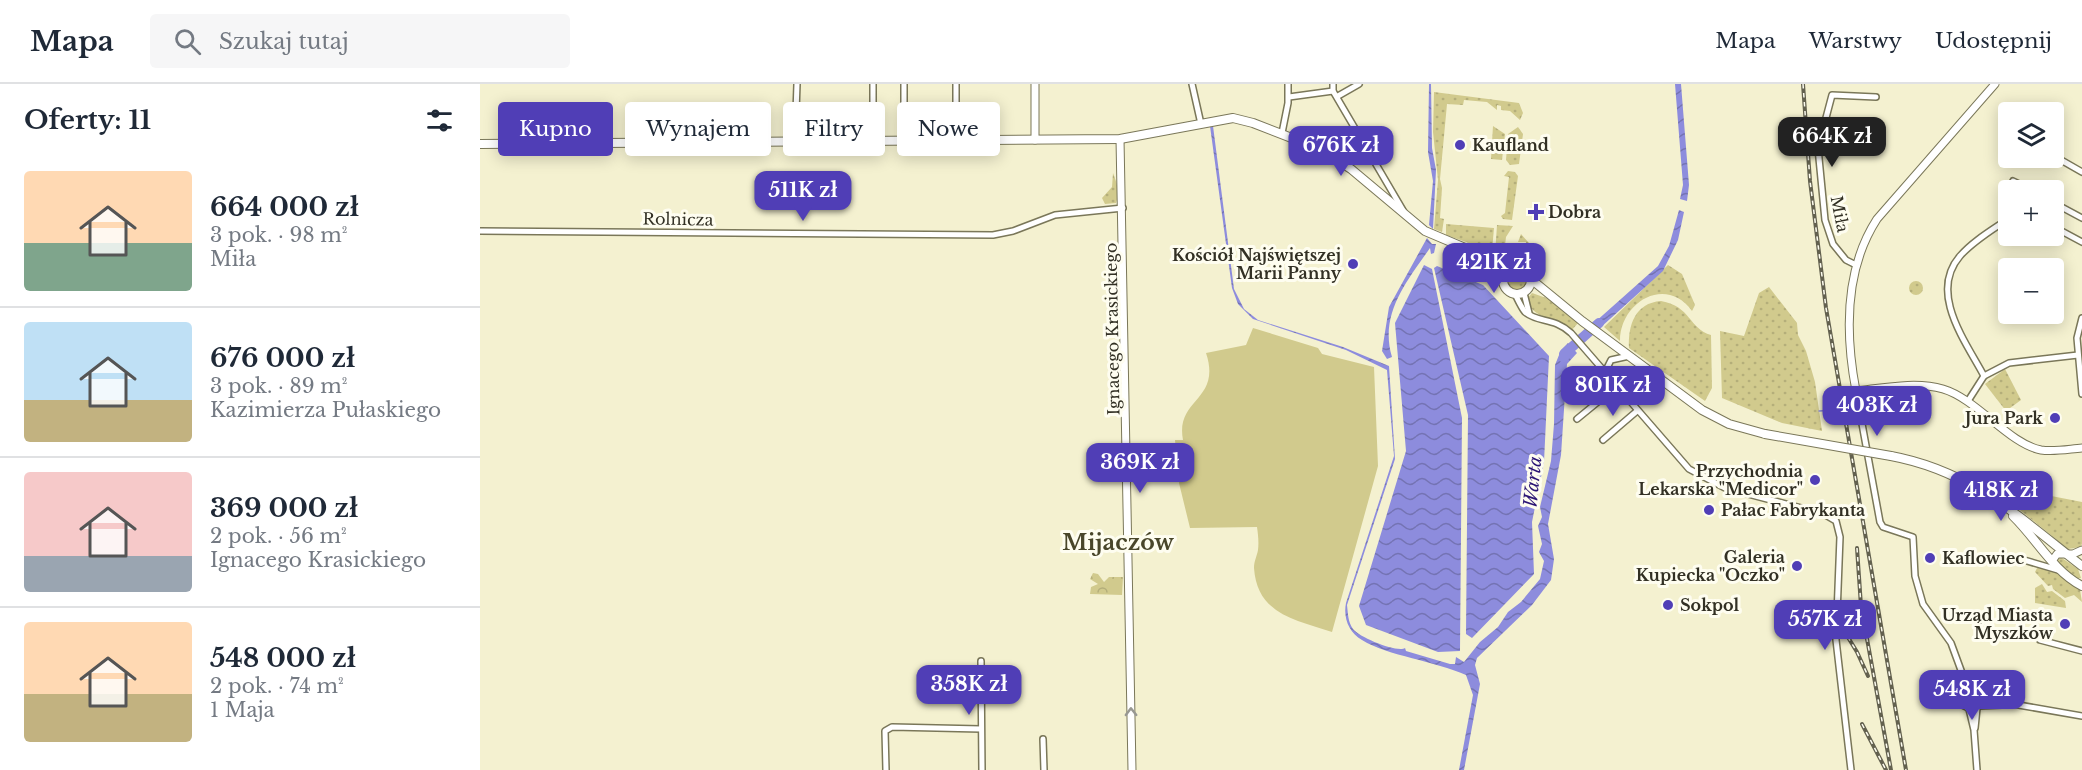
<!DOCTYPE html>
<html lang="pl">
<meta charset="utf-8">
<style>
body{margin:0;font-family:"Libre Baskerville",serif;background:#f6f6f7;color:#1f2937;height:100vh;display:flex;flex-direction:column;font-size:22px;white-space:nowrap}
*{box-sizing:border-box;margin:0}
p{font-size:20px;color:#747a83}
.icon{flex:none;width:33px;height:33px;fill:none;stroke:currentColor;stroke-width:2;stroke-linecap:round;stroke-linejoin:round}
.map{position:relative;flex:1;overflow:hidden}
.details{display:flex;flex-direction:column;background:#fff;width:480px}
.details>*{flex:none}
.guide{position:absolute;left:18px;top:18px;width:570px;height:54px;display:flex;gap:12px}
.controls{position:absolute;left:1518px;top:18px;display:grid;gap:12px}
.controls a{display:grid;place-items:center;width:66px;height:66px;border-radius:6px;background:#fff;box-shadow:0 3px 15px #0003;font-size:30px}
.price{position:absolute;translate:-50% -51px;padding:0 14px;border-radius:12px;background:#503eb6;color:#fff;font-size:20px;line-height:39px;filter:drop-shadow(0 2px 3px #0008)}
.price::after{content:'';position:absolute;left:50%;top:36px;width:18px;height:14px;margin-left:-9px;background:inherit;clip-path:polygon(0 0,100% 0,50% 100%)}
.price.active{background:#222;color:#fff}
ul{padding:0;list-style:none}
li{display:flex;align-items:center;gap:18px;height:150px;padding:0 24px}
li+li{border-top:2px solid #e0e1e3}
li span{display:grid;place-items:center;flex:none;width:168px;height:120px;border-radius:6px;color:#555}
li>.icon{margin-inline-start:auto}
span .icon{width:72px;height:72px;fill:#fffc;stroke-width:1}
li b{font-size:26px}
h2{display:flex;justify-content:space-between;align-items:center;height:72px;padding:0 24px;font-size:26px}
.pill{padding:0 21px;border-radius:6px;background:#fff;box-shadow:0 3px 15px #0003;font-size:21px;line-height:54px}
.pill.active{background:#503eb6;color:#fff}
header{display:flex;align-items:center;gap:36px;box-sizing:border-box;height:84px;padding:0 30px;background:#fff;border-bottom:2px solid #e0e1e3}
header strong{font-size:28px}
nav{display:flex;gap:33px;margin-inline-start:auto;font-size:21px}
.search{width:420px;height:54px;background:#f6f6f7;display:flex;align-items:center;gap:15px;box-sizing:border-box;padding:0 21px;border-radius:6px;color:#747a83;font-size:22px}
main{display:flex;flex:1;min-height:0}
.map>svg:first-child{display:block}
.grass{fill:url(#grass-dots)}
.forest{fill:url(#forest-crowns)}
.garden{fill:#d1ca8d}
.water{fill:url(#water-waves)}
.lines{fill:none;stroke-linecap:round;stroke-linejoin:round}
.stream{stroke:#8d8cdd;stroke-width:1.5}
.river{stroke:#8d8cdd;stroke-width:10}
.minor-casing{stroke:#7a7759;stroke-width:8}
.tertiary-casing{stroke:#7a7759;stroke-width:9}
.secondary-casing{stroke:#7a7759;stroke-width:10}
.minor{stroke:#fff;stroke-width:5}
.tertiary{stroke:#fff;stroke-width:7}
.secondary{stroke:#fff;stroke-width:8}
.rail-casing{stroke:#63614f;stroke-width:4}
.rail{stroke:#fefdf0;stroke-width:1.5;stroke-dasharray:4.5;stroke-linecap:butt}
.secondary-bridge-casing{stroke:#7a7759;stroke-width:10;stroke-linecap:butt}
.secondary-bridge{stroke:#fff;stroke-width:8}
.oneway{stroke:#989892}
.poi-dot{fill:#503eb6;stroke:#fefdf0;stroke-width:2}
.labels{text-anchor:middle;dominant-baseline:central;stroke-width:6;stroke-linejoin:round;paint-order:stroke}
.poi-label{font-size:16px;font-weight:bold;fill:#323024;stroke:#fefdf0;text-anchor:start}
.street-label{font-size:16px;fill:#323024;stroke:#fefdf0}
.water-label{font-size:18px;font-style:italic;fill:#2a1474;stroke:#fefdf0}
.district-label{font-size:22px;font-weight:bold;fill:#49462a;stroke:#fefdf0}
</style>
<header>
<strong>Mapa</strong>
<div class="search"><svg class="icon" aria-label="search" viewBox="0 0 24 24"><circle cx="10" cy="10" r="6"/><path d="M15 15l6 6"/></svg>Szukaj tutaj</div>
<nav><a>Mapa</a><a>Warstwy</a><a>Udostępnij</a></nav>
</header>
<main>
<section class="details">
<h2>Oferty: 11<svg class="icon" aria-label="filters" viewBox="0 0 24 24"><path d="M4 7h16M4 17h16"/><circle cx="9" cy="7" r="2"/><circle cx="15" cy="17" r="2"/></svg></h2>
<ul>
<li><span style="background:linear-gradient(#ffd9b3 60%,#7fa58c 0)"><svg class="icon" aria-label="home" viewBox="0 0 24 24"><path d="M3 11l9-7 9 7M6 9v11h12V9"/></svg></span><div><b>664 000 zł</b><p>3 pok. · 98 m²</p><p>Miła</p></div></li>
<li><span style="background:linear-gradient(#bfe0f5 65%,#c2b280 0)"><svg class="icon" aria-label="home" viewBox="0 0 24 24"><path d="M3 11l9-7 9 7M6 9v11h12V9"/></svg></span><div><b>676 000 zł</b><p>3 pok. · 89 m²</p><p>Kazimierza Pułaskiego</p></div></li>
<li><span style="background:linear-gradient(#f6c9c9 70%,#9aa5b1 0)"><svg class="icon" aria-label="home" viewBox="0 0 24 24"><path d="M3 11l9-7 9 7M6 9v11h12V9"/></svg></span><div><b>369 000 zł</b><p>2 pok. · 56 m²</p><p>Ignacego Krasickiego</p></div></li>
<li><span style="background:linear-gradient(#ffd9b3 60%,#c2b280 0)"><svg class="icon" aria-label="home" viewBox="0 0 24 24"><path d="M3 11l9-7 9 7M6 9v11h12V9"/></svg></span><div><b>548 000 zł</b><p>2 pok. · 74 m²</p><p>1 Maja</p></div></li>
</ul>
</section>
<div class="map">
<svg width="1602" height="686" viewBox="0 0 1602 686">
<defs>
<pattern id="grass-dots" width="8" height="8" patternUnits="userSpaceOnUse" patternTransform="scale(1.5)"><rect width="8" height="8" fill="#d1ca8d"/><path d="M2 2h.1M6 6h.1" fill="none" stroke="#b4ae7a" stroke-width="1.8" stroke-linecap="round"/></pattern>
<pattern id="forest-crowns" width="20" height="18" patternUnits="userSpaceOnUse" patternTransform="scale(1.5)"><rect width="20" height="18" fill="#d1ca8d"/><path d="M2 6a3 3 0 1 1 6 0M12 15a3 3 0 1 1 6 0" fill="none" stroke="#b4ae7a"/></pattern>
<pattern id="water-waves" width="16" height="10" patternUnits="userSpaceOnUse" patternTransform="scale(1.5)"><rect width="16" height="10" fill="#8d8cdd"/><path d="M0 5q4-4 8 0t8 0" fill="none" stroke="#7473b3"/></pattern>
</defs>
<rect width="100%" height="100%" fill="#f4f1d0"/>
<g class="grass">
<path d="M954 8 1039 19 1043 29 1040 36 1030 27 1021 26V22L1017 21V26L1007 18 984 16 983 21 967 20 960 95 962 104 960 134 964 135 962 148 954 145 958 96 953 48Z"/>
<path d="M1013 42 1025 50 1022 76 1011 75Z"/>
<path d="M1038 43 1043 50 1039 80 1030 81 1026 76 1028 50Z"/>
<path d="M1028 87 1035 88 1038 92 1032 136 1023 135 1021 132 1025 129 1029 93 1024 92Z"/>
<path d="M633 89C637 99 640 109 636 119L625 120 622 114 632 103Z"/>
<path d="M966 140 1014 144 1012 167 966 151Z"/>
<path d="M1017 141 1033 142 1026 153 1024 170 1028 166 1045 168 1046 158H1038L1041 150 1049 159 1047 171 1022 176 1015 171Z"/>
<path d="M1188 181 1202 190 1215 221 1212 227C1186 191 1140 218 1140 257L1124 243Z"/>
<circle cx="1038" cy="196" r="11"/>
<circle cx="1436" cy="204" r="7"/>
<path d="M1289 203 1317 239 1318 251 1326 267 1335 298 1342 347 1302 339 1242 314 1240 247 1264 252 1279 209Z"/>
<path d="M1052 209 1072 216 1098 239 1091 247C1076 232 1052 236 1047 215Z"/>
<path d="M1181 217C1211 222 1209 245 1231 251L1232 304 1225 317 1149 264C1148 241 1155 219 1181 217Z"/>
<path d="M1525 285 1541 316 1526 327 1505 300Z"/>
<path d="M1545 407 1602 418V460L1600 463 1588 465 1535 422V408Z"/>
<path d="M1579 472 1598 485 1601 494H1594L1575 476Z"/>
<path d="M1558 482 1572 486 1600 506 1602 518 1594 511 1585 514 1573 505 1572 501 1568 502 1555 488Z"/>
<path d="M1562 500 1567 508 1572 507 1585 517 1586 524 1555 519V504Z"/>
</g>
<path class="forest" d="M613 489 618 490 624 498 629 493H643L642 511 610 510 611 503 618 500 610 495Z"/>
<path class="garden" d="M773 244 838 264 842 270 894 283 898 382 852 548C815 536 777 530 774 484 774 477 777 472 778 466 779 458 778 450 777 443L710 444 699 399 695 356H703C695 314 742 317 726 269L766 261Z"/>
<g class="water">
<path d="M949 0H951L952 64 956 86 953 145 949 141 953 97 948 68Z"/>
<path d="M1195 0H1201L1209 101 1207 117 1200 115 1203 101Z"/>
<path d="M730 42H733L754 205 764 225 778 236 863 263 909 282 915 375 867 521C868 530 868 538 873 545 880 554 918 569 925 564L926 567 970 580H975L976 573 984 578 1000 558 1018 543 1028 528 1041 518 1060 495 1064 477 1059 468 1062 460 1058 442 1062 433 1060 423 1071 377 1074 340 1075 281 1081 266 1088 259 1097 269 1087 280 1081 371 1068 440 1074 475 1071 496 1052 521 997 574 995 581 1000 600 984 686H979L993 611 986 591C955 577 908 572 882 556 869 549 863 534 866 519L914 372 907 286 866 266 773 235 758 220 752 204Z"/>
<path d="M1199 126 1204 128 1198 156 1183 187 1120 244 1114 239 1178 182 1189 162Z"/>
<path d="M947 154 952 160H956L954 169 951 170 950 164C927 197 899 230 912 273L907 275 902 267 909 223Z"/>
<path d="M944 181 952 185 982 334 980 567 958 568 886 541 879 522 926 367 915 239Z"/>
<path d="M957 182 1003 201 1069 272 1064 378 1052 438 1054 490 992 554 986 550 988 331 954 184Z"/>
</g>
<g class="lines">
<path class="stream" d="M1339 327 1357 326"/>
<path class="river" d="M1084 274V270L1119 239"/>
<g class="minor-casing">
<g id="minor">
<path d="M393 0V56"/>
<path d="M424 0V56"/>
<path d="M712 0 721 40"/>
<path d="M853 0V7L924 128"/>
<path d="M858 12 879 0"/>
<path d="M809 13 853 7"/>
<path d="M802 49 808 19V0"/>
<path d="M476 56V0"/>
<path d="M315 57 317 0"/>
<path d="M1574 72 1602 88"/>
<path d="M1533 97 1552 106"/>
<path d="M1574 119 1602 134"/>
<path d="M1574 143 1602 158"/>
<path d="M0 147 513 151 533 147 575 131 643 124"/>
<path d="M1376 181 1366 176 1353 160 1345 136 1338 64 1352 11 1396 13"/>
<path d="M1044 209 1049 229"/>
<path d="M1035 210C1038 216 1041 223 1045 228 1058 239 1074 233 1091 249L1209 385 1245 404 1344 430 1356 437 1360 453 1356 556 1371 686"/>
<path d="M1602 234 1597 254 1602 310"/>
<path d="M1504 292 1529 279 1598 271"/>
<path d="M1128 293 1127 284 1131 276 1149 272"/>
<path d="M1376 307 1400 438 1403 443 1433 453 1435 492 1443 520 1471 559 1482 589 1486 611"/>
<path d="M1488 317 1504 292C1486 258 1448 209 1480 172 1493 157 1512 146 1528 135"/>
<path d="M1097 335 1136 303"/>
<path d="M1123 356 1157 327"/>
<path d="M1537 474 1578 486"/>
<path d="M1560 556 1602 567"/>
<path d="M501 577 502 686"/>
<path d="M1482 590 1494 608 1504 615 1602 632"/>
<path d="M1447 613 1455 620 1482 621 1492 626 1500 622 1522 621"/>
<path d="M1489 625 1494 646 1497 686"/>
<path d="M1495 644 1497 624"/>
<path d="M563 655 564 686"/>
<path d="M406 686 405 647 412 643 501 645"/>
</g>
</g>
<g class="tertiary-casing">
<g id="tertiary">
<path d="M1515 0 1397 135C1364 186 1365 249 1376 307 1403 304 1436 297 1463 305 1497 315 1529 360 1561 366 1574 368 1589 365 1602 364"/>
<path d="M640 55 652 686"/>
<path d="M555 56V0"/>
<path d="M1572 477 1577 470H1593L1602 466"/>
</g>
</g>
<g class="secondary-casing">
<g id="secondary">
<path d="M0 60 640 55 753 34 773 39 840 65 871 85 945 147 1030 183"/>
<circle cx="1037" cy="196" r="14"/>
<path d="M1052 196 1102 237 1222 326 1249 340 1285 350"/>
<path d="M1411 372C1492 387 1540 434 1602 482"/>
<path d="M1533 432C1556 454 1573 487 1602 502"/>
</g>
</g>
<use href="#minor" class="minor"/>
<use href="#tertiary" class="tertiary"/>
<use href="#secondary" class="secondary"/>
<g class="rail-casing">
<g id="rail">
<path d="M1323 0 1330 97 1346 224 1426 686"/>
<path d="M1377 464 1381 522 1411 686"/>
<path d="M1363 545 1377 568 1388 592"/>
<path d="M1382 640 1406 686"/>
</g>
</g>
<use href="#rail" class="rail"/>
<g class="secondary-bridge-casing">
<path id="secondary-bridge" d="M1285 350 1411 372"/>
</g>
<use href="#secondary-bridge" class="secondary-bridge"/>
</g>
<defs><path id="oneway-chevron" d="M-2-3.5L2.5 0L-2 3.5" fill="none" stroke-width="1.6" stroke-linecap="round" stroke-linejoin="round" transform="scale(1.5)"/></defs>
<use class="oneway" href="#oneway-chevron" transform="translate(651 628) rotate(-91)"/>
<g class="poi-dot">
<circle cx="980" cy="61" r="6"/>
<path d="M1053 119h6v6h6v6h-6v6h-6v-6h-6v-6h6z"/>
<circle cx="873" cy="180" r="6"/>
<circle cx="1575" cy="334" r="6"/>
<circle cx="1335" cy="396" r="6"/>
<circle cx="1229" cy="426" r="6"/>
<circle cx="1450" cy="474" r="6"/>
<circle cx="1317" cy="482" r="6"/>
<circle cx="1188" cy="521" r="6"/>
<circle cx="1585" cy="540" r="6"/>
</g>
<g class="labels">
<g class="poi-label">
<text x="992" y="61">Kaufland</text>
<text x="1068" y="128">Dobra</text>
<text x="861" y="171" text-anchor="end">Kościół Najświętszej<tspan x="861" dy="18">Marii Panny</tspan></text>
<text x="1563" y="334" text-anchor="end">Jura Park</text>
<text x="1323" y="387" text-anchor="end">Przychodnia<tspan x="1323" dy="18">Lekarska "Medicor"</tspan></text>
<text x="1241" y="426">Pałac Fabrykanta</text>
<text x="1305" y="473" text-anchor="end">Galeria<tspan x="1305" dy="18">Kupiecka "Oczko"</tspan></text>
<text x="1462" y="474">Kaflowiec</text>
<text x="1200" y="521">Sokpol</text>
<text x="1573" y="531" text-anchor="end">Urząd Miasta<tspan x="1573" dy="18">Myszków</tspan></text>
</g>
<g class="street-label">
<text transform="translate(1360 130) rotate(79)">Miła</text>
<text transform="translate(198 135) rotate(1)">Rolnicza</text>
<text transform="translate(632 245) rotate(-91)">Ignacego Krasickiego</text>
</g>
<g class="water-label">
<text transform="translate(1053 398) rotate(-84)">Warta</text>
</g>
<g class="district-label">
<text x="638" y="458">Mijaczów</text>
</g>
</g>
</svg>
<div class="controls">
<a><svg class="icon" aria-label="layers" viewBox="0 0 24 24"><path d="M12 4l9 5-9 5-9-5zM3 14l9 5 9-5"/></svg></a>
<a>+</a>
<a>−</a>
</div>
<b class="price active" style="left:1352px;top:84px">664K zł</b>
<b class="price" style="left:861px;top:93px">676K zł</b>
<b class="price" style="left:323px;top:138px">511K zł</b>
<b class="price" style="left:1014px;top:210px">421K zł</b>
<b class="price" style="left:1133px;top:333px">801K zł</b>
<b class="price" style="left:1397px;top:353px">403K zł</b>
<b class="price" style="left:660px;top:410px">369K zł</b>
<b class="price" style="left:1521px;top:438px">418K zł</b>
<b class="price" style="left:1345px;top:567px">557K zł</b>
<b class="price" style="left:489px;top:632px">358K zł</b>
<b class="price" style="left:1492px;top:637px">548K zł</b>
<div class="guide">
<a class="pill active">Kupno</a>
<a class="pill">Wynajem</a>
<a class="pill">Filtry</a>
<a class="pill">Nowe</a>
</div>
</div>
</main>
